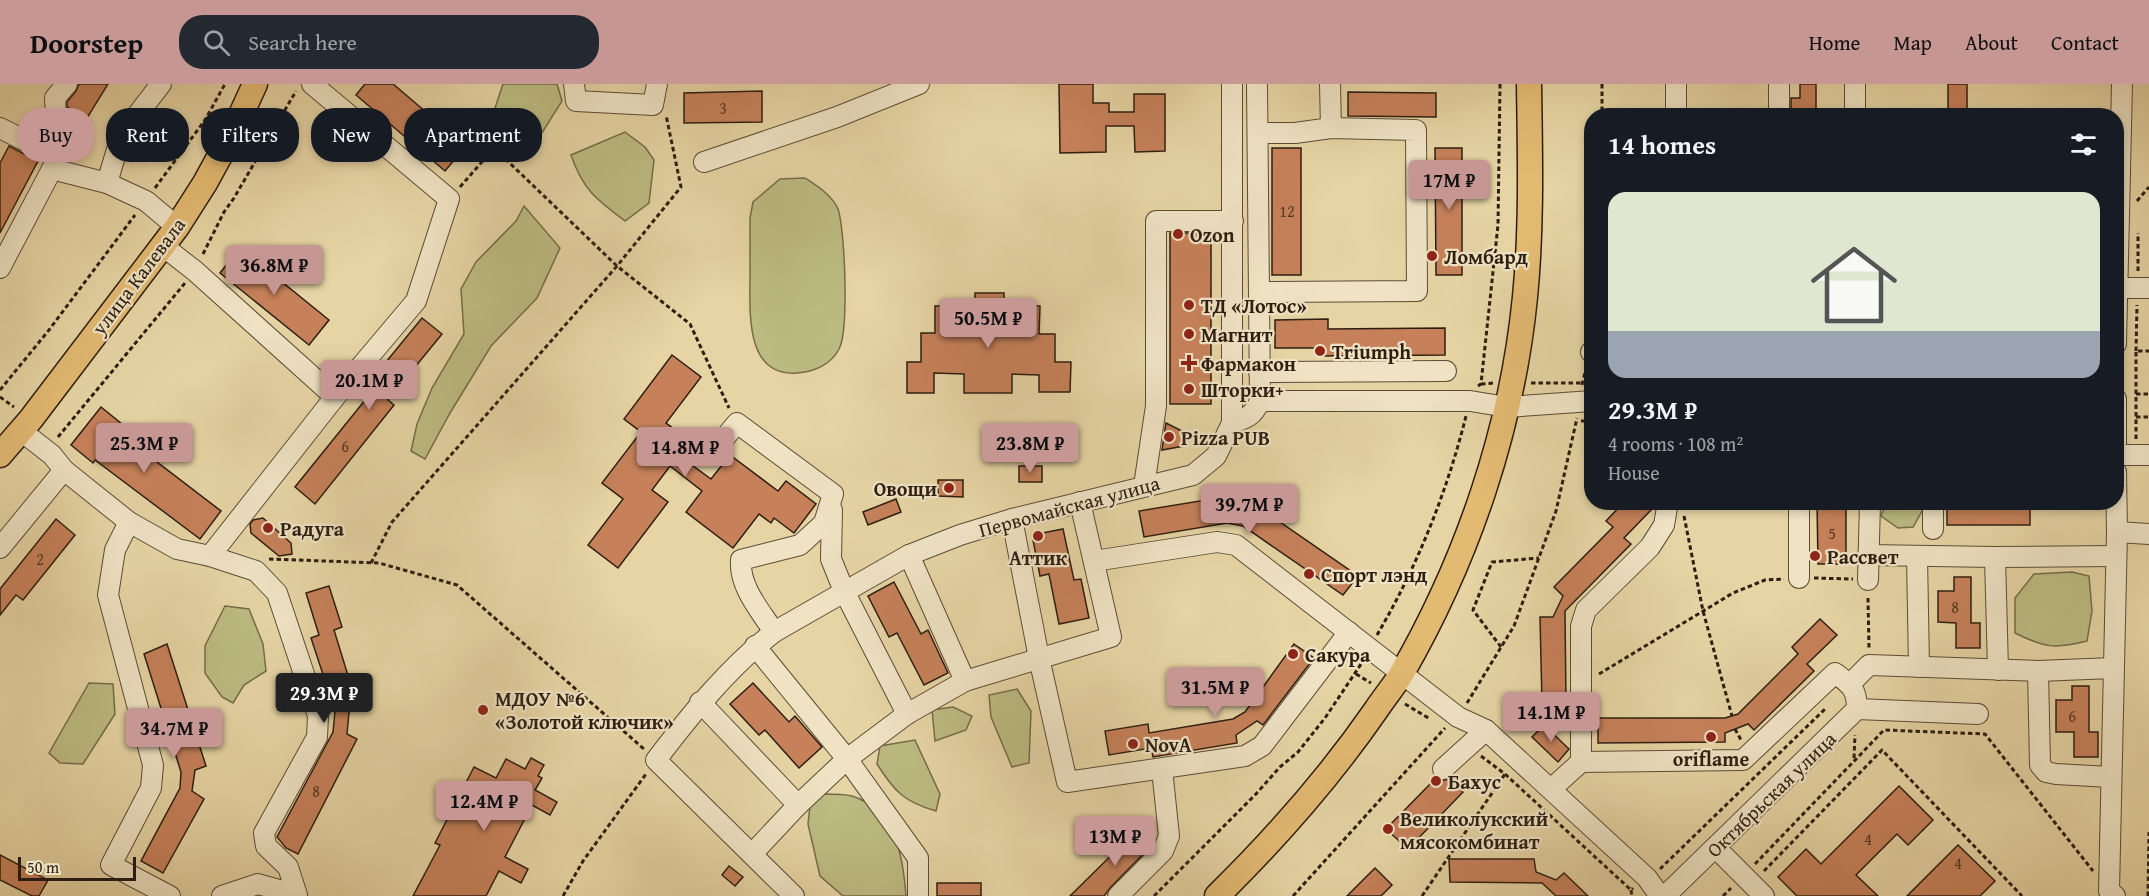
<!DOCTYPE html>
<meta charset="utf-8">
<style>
body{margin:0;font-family:"Gentium Book Plus",serif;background:#242831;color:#f1f3f6;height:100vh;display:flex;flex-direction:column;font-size:22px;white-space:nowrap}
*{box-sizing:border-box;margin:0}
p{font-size:20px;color:#9ea1a6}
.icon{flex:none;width:33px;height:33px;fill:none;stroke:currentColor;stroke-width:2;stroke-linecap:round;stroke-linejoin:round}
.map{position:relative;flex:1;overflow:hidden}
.sheet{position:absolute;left:1584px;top:24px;width:540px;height:402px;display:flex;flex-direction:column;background:#171b24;border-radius:24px;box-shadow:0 3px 9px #0003}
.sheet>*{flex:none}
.banner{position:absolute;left:18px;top:24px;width:570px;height:54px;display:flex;gap:12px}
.scale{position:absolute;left:18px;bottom:15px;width:118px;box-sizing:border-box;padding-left:6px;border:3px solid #2d1e11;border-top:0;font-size:16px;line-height:21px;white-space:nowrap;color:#2d1e11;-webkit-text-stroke:4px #efe3c4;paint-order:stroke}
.price{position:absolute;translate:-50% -51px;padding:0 14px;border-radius:6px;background:#c59692;color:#111;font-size:20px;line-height:39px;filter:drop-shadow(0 2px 3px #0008)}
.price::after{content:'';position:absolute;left:50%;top:36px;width:18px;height:14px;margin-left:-9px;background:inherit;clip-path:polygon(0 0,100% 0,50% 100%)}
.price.selected{background:#222;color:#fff}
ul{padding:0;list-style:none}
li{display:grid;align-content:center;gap:12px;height:318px;padding:0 24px}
li span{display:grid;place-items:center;height:186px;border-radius:18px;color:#555}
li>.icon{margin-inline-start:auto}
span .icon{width:108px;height:108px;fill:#fffc;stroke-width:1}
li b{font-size:26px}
h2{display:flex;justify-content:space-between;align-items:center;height:72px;padding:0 24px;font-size:26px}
.chip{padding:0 21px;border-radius:24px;background:#171b24;box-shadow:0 3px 9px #0003;font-size:21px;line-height:54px}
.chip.selected{background:#c59692;color:#111}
header{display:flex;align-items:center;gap:36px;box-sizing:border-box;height:84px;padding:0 30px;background:#c59692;color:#111}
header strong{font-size:28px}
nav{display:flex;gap:33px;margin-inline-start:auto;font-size:21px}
.search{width:420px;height:54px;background:#242831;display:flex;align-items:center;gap:15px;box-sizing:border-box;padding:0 21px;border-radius:24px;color:#9ea1a6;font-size:22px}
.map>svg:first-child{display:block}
.green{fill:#bcbb81;stroke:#746c49;stroke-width:1.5}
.building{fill:#c6815a;stroke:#2d1e11;stroke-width:1.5}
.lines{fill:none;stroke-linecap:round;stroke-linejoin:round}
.minor-casing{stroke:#5b4c36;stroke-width:22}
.major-casing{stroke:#2d1e11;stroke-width:27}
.path{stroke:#2d1e11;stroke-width:3;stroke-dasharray:4.5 3;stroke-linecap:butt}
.minor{stroke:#efe3c4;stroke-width:20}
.major{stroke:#e3ba72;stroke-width:24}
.poi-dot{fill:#8f2418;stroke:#efe3c4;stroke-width:2}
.labels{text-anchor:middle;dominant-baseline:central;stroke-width:4.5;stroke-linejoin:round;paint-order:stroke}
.number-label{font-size:16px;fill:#533723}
.poi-label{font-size:20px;font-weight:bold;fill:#2d1e11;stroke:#efe3c4;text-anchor:start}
.street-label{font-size:20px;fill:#2d1e11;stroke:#efe3c4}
</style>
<header>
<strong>Doorstep</strong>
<div class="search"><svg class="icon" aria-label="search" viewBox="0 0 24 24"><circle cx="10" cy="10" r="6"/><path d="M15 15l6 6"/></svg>Search here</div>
<nav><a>Home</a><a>Map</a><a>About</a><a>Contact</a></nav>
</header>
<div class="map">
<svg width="2149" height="812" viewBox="0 0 2149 812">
<rect width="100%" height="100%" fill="#e6d4a4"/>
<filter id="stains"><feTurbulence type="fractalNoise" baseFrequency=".00333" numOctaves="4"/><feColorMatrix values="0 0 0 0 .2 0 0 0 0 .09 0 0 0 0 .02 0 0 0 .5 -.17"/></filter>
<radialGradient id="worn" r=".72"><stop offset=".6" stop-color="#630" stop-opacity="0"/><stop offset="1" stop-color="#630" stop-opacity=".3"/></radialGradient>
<g class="green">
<path d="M503 0H557L562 17 540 52 515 50 494 27Z"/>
<path d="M625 48 645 63 654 76 649 119 625 137C596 115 583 106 571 71Z"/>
<path d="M805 94C817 102 832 111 838 125 845 145 849 247 839 265 831 281 813 288 797 289 745 293 750 228 750 193 750 174 750 154 750 134L753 118 780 95Z"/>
<path d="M524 122 560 164 537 214 491 262 450 329 425 375 411 367 417 340 432 304 464 250 461 205 476 178 516 137Z"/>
<path d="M1886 419H1923L1925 422 1913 443 1898 444 1881 432Z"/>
<path d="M2072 488 2089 492 2092 527 2087 557C2055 565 2045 564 2015 549V514L2034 490Z"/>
<path d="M225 522 249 525 263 560 266 587 244 601 233 619 222 613 205 589V562Z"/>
<path d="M89 599 113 600 115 630 83 680 60 679 49 669Z"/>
<path d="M1017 605 1031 627 1029 679 1012 683 991 633 989 611Z"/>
<path d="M953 623 972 632 966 646 935 657 932 626Z"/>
<path d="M915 656 940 710 936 727C904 718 894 707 877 680L880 662Z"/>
<path d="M824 710C833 710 844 710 852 712 896 726 903 772 906 812H843L820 792 808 740 811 713Z"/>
</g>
<g class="building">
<path d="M79 0H108L87 34 67 23V18L76 7Z"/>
<path d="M365 0H393L466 62 445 87 356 11Z"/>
<path d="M1059 0H1093V19H1109V28H1134V10H1165V67L1135 68 1134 42H1106V68L1060 69Z"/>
<path d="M1800 0H1816V32H1791V14H1800Z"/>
<rect x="1948" y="0" width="19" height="32"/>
<path d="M762 7V38L684 39V9Z"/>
<path d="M1348 8 1436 9V33L1348 32Z"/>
<path d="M9 62 38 77 0 149V79Z"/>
<rect x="1272" y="64" width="29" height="127"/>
<path d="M1435 64H1462V191H1436Z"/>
<rect x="1170" y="149" width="41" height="171"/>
<path d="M240 164 329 236 309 261 220 189Z"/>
<path d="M975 209H1004V222H1040L1039 250H1055V278H1071L1070 308H1039V291L1012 290V309H964V290L934 289V309H907V278H921V249H935V222H975Z"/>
<path d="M422 234 442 250 388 316 394 321 315 420 295 403 374 305 368 300Z"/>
<path d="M1328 235V245L1445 244V271L1319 272V264H1275V236Z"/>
<path d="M672 271 701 293 666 339 688 355 677 370 711 395 730 371 778 407 786 397 816 420 794 449 774 434 771 439 759 430 733 464 686 428 702 407 670 382 652 406 668 418 618 484 588 461 623 415 602 399 641 348 624 335Z"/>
<path d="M101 323 123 341 118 348 221 427 200 455 95 376 93 379 71 361Z"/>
<path d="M1166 339 1190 351 1184 362 1162 366Z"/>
<rect x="1019" y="382" width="23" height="16"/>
<path d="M938 396H963V413L938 412Z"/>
<path d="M1224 413 1226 426 1248 430 1254 420 1358 492 1343 511 1243 442 1227 439 1144 453 1139 427Z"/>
<path d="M896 415 901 428 868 441 863 428Z"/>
<path d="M1624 418H1646L1652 425 1624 454 1631 460 1565 527 1566 618 1542 619 1540 533H1553L1563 512 1554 503 1613 443 1606 437Z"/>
<path d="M1817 418H1846V480H1818Z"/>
<rect x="1947" y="418" width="83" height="23"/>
<path d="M263 434 291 459 292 470 279 472 251 449 250 440 253 436Z"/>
<path d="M56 435 75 451 23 516 16 511 0 531V505Z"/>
<path d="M1063 445 1074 496 1081 495 1089 534 1059 540 1049 490 1040 492 1032 451Z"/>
<path d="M1954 493H1971V539H1980V564H1956V539L1938 538V507H1954Z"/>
<path d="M894 498 921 550 928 546 948 589 924 601 897 549 889 553 868 512Z"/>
<path d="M329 502 342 543 334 546 358 624 349 628 347 650 357 655 298 770 286 764 277 753 333 648 335 627 311 554 319 551 306 509Z"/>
<path d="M1820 535 1837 551 1807 580 1814 587 1754 646 1748 640 1725 649V658L1598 659V634H1725L1738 630 1798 570 1792 563Z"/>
<path d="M167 560 206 682 195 686 192 707 204 715 163 789 141 777 180 704 181 688 144 570Z"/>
<path d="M1294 560 1314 574 1263 641 1257 637 1236 651 1237 659 1153 673 1151 664 1109 671 1105 647 1148 640 1149 649 1233 635 1245 628Z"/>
<path d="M753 599 789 638 795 632 822 663 799 684 765 646 759 651 730 620Z"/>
<path d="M2072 602H2089V648H2098V673H2074V648H2056V616H2072Z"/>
<path d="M1544 641 1569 665 1558 678 1532 653Z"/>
<path d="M531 674 544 681 538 692 542 694 535 706 557 718 550 731 532 721 505 773 528 785 521 799 499 787 486 812H413L440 761 435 759 474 683 496 694 506 675 525 685Z"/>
<path d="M1436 694 1440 697 1449 695 1463 708 1408 765 1386 745Z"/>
<path d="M1899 702 1933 736 1908 761 1897 750 1856 791 1878 812H1797L1778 793 1806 765 1821 780Z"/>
<path d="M1138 745 1153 760 1110 804 1104 812H1070Z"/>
<path d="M1958 761 1995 797 1980 812H1907Z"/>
<path d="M0 771 48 796 39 812H32L0 796Z"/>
<path d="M1449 775H1534L1536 788 1556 796 1564 789 1588 812H1556L1542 799 1450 798Z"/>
<path d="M729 782 743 793 735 802 722 791Z"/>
<path d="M1375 784 1392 801 1381 812H1347Z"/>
<rect x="937" y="799" width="44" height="13"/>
</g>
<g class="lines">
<g class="minor-casing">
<g id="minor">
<path d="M574 0 576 17 653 21 657 0"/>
<path d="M1330 0 1331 44"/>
<path d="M1676 0V32"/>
<path d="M1855 0V32"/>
<path d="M1779 32V0"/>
<path d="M0 44 58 73"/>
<path d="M1258 49H1295L1331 44 1416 46 1417 207 1259 208"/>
<path d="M704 78 837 33 919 0"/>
<path d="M52 85 58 73 55 14 67 0"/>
<path d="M107 99 121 52 161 0"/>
<path d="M163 162 195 187 335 313"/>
<path d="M0 184 52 85 107 99 146 117 177 143"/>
<path d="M2117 204H2149"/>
<path d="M2116 260 2122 0"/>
<path d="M1591 268H1592"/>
<path d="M1259 288 1446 287"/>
<path d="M2116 315V359"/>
<path d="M1260 317H1470L1507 323 1592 317"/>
<path d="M1232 339C1247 334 1253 332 1260 317L1257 0"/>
<path d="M20 346 52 371 64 386 129 438 177 465 210 472 256 487 277 509 318 632 317 653 264 749 266 762 288 783 297 811 258 800 222 812"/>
<path d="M716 364 737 339 833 410 824 439 800 461 741 476C739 503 760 526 774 548"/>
<path d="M2116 371H2149"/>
<path d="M1144 402 1156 322V137H1233"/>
<path d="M1799 418V494"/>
<path d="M832 426 831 475 844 507 907 630"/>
<path d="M1012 435 1039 574 1067 698 1245 672 1262 662 1349 548"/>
<path d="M129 438 115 466 108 511 153 681 151 704 111 781 170 812"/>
<path d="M1933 445V418"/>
<path d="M2117 448 2149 450"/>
<path d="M0 464 64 386"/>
<path d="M909 471 965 597"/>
<path d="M1868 471 1995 473 2116 472"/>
<path d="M210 472 335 313 416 217 449 115 312 0"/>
<path d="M1917 472 1919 583"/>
<path d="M1995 473 1998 586"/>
<path d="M1094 477 1217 458 1236 461 1458 633 1486 646 1647 794 1660 812"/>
<path d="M1868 496 1870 418"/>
<path d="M755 562 847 675 918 774V812"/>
<path d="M2038 587 2040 681 2046 688 2056 690 2110 693"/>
<path d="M1850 600 1869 581 2038 587 2113 584"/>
<path d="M700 618 798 721"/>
<path d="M1857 625 1978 630"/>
<path d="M1581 678V542L1586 526 1650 463 1664 441 1668 418"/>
<path d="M1443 685 1486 646"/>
<path d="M1551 705 1581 678 1743 676 1835 589C1851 601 1857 605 1857 625L1665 812"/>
<path d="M1716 764 1764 812"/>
<path d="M752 770 798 721 847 675 907 630 965 597 1111 553 1080 418"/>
<path d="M794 812 656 676C692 629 728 584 774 548L909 471 960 451 1012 435 1193 391 1216 372 1232 339V0"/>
<path d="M1118 812 1163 767 1169 752 1162 685"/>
<path d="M2115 812 2109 807 2117 448 2116 388"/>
</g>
</g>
<g class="major-casing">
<g id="major">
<path d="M0 371 31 335 177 143 205 99 234 46 255 0"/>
<path d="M1217 812C1276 754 1329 694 1376 626 1384 614 1394 602 1402 589 1468 474 1512 345 1525 213 1532 142 1530 71 1529 0"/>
</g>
</g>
<g class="path">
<path d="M1602 0V32"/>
<path d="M460 103 494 64 617 182 690 240 729 324"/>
<path d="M155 104 205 36 225 0"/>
<path d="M2137 117 2149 103"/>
<path d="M203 170 224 128 234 114 296 7"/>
<path d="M2138 187V149"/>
<path d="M2136 267 2137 221"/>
<path d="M1531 299H1581"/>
<path d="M1481 300 1494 299"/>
<path d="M1582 301 1586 284"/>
<path d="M1478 302 1481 300 1498 141 1500 0"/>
<path d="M0 306 49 246 135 131"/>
<path d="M2136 310H2149"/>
<path d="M0 313 14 323"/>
<path d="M2136 333H2149"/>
<path d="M1581 337H1592"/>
<path d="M58 353 185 199"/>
<path d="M2136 355V267H2149"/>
<path d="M1684 432 1703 527 1732 632"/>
<path d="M269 475 379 479 457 501 644 665"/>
<path d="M371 479 392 438 617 182 681 103 666 31"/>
<path d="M1814 494 1853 495"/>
<path d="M1868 514 1869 564"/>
<path d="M1377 551C1417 483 1447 408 1466 332"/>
<path d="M1501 563 1473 526 1492 478 1539 474"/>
<path d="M1356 590 1371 599"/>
<path d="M1599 590 1733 509 1765 496 1784 495"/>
<path d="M1467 619 1514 542 1556 427 1577 334"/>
<path d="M1405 620 1430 635"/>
<path d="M1506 643 1565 631"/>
<path d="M1735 645 1741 656"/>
<path d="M1481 672 1505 690 1631 806 1633 804"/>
<path d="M1854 674 1855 651"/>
<path d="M1755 780 1884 646 1985 650 2093 787"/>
<path d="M1660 785 1825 625"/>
<path d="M1764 787 1882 666 2022 812"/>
<path d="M1631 806 1632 812"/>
<path d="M563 812 583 777 646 690"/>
<path d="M1154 812 1255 711 1280 683 1298 668 1325 634 1361 580"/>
<path d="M1293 812 1445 644"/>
<path d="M1422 812 1505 690"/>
<path d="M1723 812 1731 804"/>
<path d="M2148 812 2149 748"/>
</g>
<use href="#minor" class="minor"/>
<use href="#major" class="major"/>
</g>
<g class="poi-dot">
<circle cx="1178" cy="150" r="6"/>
<circle cx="1432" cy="172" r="6"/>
<circle cx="1189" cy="221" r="6"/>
<circle cx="1189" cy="250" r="6"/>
<circle cx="1320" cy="267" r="6"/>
<path d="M1186 270h6v6h6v6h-6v6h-6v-6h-6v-6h6z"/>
<circle cx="1189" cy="305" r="6"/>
<circle cx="1169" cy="353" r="6"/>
<circle cx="949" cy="404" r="6"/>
<circle cx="268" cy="444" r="6"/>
<circle cx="1038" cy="452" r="6"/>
<circle cx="1815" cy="472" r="6"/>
<circle cx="1309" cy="490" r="6"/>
<circle cx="1293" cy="570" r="6"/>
<circle cx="483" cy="626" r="6"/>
<circle cx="1711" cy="653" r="6"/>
<circle cx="1133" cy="660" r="6"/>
<circle cx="1436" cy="697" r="6"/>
<circle cx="1388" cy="745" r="6"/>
</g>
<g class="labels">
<g class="number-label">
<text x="723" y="24">3</text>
<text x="1287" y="127">12</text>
<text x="345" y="362">6</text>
<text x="1832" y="449">5</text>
<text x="40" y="475">2</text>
<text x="1955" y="523">8</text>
<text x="2072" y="632">6</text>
<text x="316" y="707">8</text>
<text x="1868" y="755">4</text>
<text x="1958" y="779">4</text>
</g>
<g class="poi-label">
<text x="1190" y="150">Ozon</text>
<text x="1444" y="172">Ломбард</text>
<text x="1201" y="221">ТД «Лотос»</text>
<text x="1201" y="250">Магнит</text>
<text x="1332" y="267">Triumph</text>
<text x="1201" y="279">Фармакон</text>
<text x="1201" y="305">Шторки+</text>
<text x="1181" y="353">Pizza PUB</text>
<text x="937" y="404" text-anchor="end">Овощи</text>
<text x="280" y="444">Радуга</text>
<text x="1827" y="472">Рассвет</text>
<text x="1038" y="473" text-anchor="middle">Аттик</text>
<text x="1321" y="490">Спорт лэнд</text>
<text x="1305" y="570">Сакура</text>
<text x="495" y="614">МДОУ №6<tspan x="495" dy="23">«Золотой ключик»</tspan></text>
<text x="1145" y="660">NovA</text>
<text x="1711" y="674" text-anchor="middle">oriflame</text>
<text x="1448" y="697">Бахус</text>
<text x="1400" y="734">Великолукский<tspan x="1400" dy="23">мясокомбинат</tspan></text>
</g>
<g class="street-label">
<text transform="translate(138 192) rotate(-53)">улица Калевала</text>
<text transform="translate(1069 422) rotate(-15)">Первомайская улица</text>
<text transform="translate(1771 710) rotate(-44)">Октябрьская улица</text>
</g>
</g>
<rect width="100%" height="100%" filter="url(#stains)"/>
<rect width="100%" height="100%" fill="url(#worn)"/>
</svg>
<div class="scale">50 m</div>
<b class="price" style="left:1449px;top:127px">17M ₽</b>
<b class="price" style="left:274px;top:212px">36.8M ₽</b>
<b class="price" style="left:988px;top:265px">50.5M ₽</b>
<b class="price" style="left:369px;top:327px">20.1M ₽</b>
<b class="price" style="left:144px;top:390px">25.3M ₽</b>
<b class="price" style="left:1030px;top:390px">23.8M ₽</b>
<b class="price" style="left:685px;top:394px">14.8M ₽</b>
<b class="price" style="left:1249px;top:451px">39.7M ₽</b>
<b class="price" style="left:1215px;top:634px">31.5M ₽</b>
<b class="price selected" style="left:324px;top:640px">29.3M ₽</b>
<b class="price" style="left:1551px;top:659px">14.1M ₽</b>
<b class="price" style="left:174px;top:675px">34.7M ₽</b>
<b class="price" style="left:484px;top:748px">12.4M ₽</b>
<b class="price" style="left:1115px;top:783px">13M ₽</b>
<div class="banner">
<a class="chip selected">Buy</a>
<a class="chip">Rent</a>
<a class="chip">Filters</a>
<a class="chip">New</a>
<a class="chip">Apartment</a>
</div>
<section class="sheet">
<h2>14 homes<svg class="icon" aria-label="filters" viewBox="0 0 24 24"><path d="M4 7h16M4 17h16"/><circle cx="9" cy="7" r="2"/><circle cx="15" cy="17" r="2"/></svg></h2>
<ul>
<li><span style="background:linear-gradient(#dfe7d0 75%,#9aa5b1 0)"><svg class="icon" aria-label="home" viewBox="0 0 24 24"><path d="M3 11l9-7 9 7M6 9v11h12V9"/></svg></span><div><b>29.3M ₽</b><p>4 rooms · 108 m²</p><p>House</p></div></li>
</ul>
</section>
</div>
